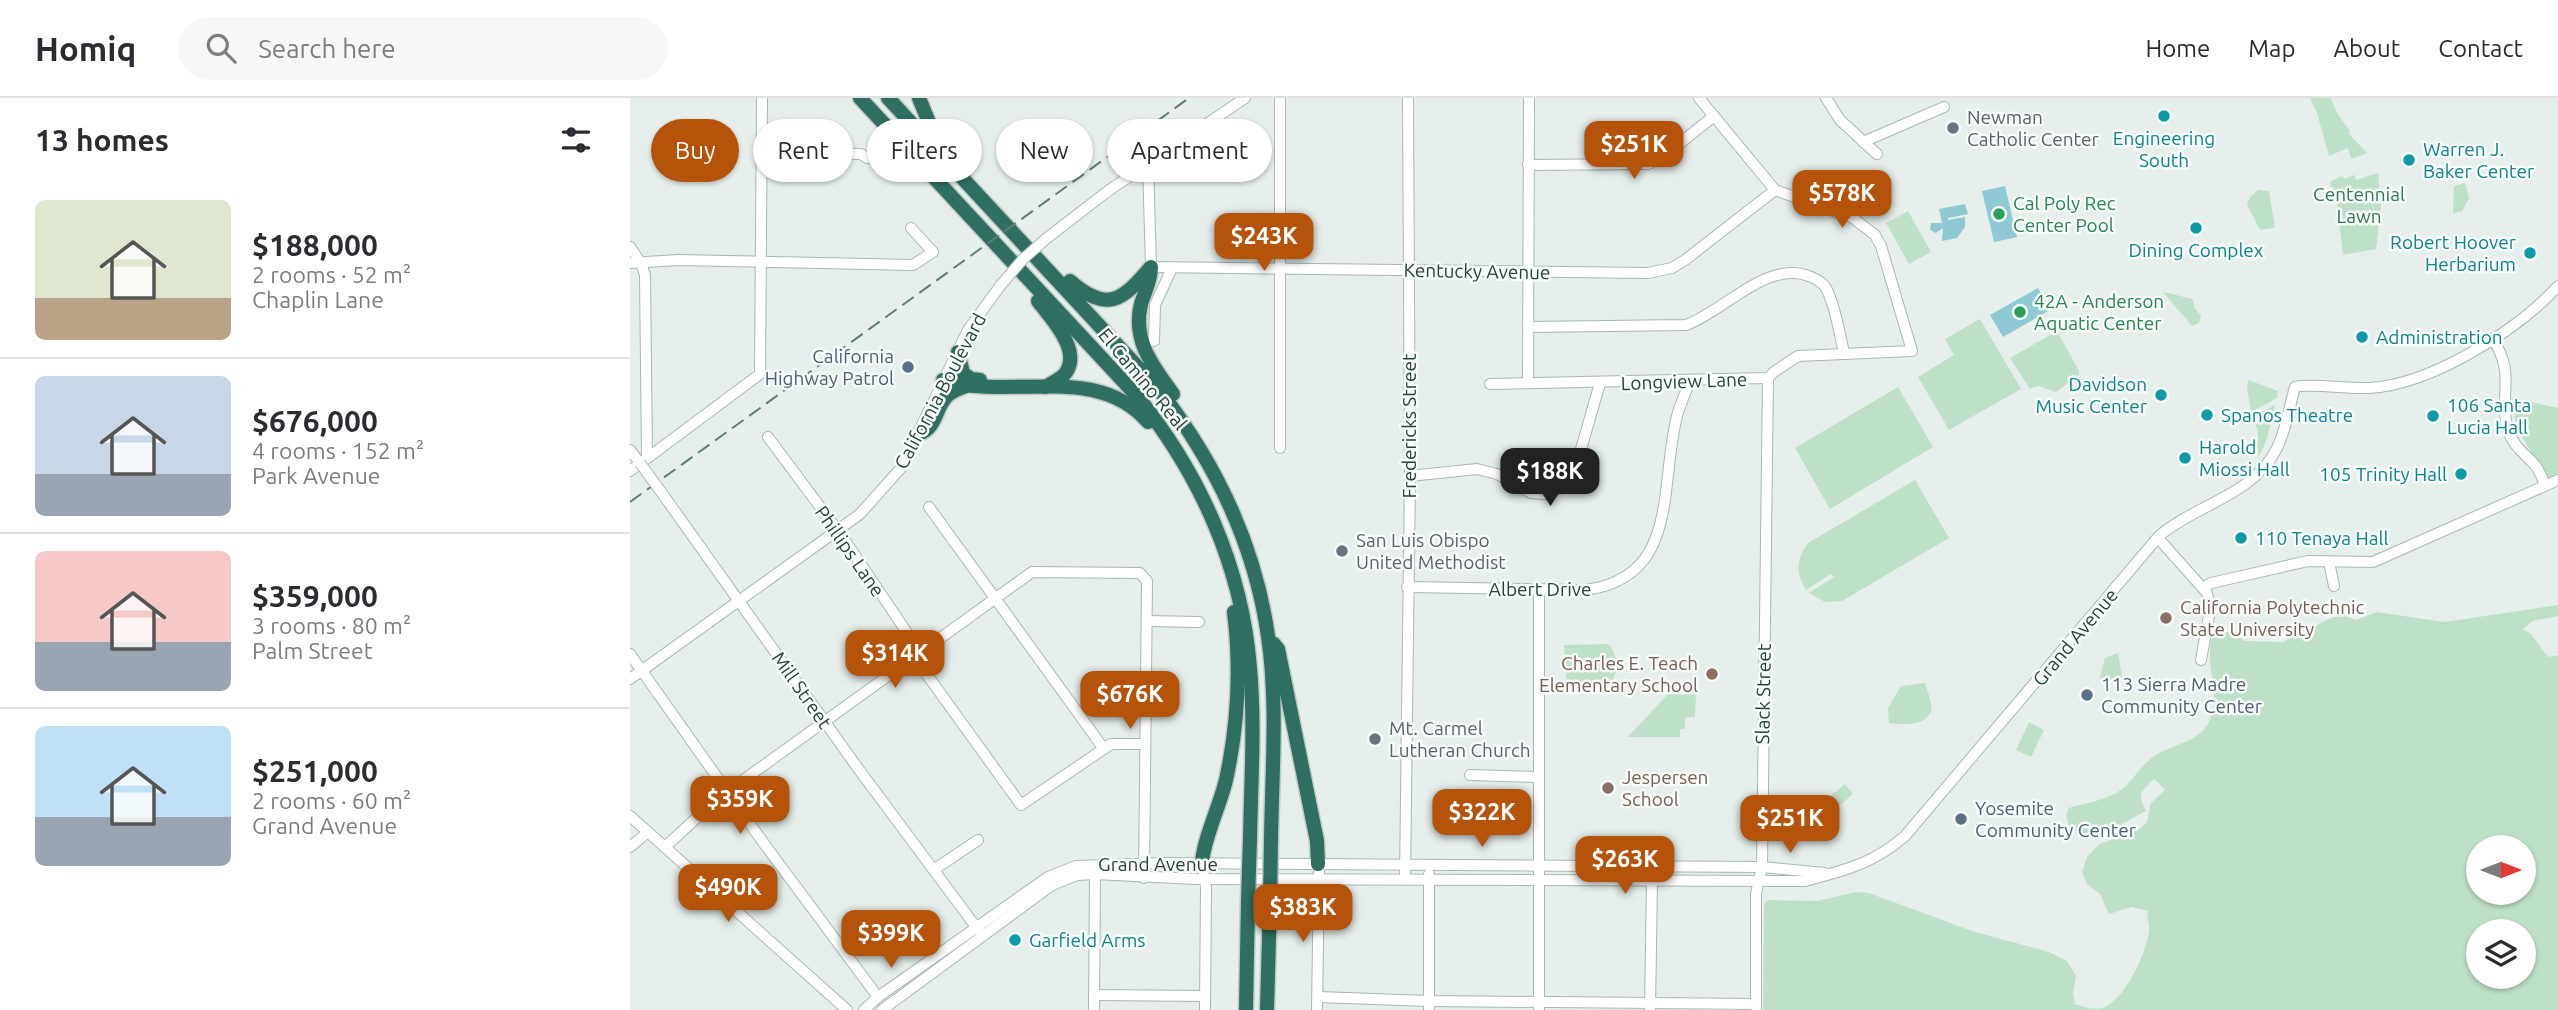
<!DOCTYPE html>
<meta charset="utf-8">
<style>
body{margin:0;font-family:Ubuntu,sans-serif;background:#f7f7f7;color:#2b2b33;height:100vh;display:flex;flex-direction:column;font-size:26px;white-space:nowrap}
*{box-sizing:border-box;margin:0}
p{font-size:23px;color:#7c7c81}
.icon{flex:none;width:38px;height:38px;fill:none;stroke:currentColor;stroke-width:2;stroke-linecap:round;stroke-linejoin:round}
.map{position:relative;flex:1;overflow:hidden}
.sheet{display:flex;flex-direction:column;background:#fff;width:630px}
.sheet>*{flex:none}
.top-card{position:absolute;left:21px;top:21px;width:665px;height:63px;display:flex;gap:14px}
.needle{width:46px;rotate:90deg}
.fabs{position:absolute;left:1836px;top:737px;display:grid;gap:14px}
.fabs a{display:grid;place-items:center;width:70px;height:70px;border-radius:50%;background:#fff;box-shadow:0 2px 5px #0004;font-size:35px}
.price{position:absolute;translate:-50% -60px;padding:0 16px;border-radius:14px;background:#b45309;color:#fff;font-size:23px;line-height:46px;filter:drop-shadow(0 2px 4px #0008)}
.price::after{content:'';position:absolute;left:50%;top:42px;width:21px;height:16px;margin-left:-10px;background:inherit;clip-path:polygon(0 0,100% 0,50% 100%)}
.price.selected{background:#222;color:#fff}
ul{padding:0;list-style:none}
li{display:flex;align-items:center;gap:21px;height:175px;padding:0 35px}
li+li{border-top:2px solid #e1e1e2}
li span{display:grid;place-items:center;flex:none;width:196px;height:140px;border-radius:10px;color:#555}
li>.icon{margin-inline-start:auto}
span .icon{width:84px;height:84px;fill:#fffc;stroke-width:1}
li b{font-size:30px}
h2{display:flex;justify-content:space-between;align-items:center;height:84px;padding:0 35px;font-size:30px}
.pill{padding:0 24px;border-radius:32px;background:#fff;box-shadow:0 2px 5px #0004;font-size:24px;line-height:63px}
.pill.selected{background:#b45309;color:#fff}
header{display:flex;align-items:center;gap:42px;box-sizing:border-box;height:98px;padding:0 35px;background:#fff;border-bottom:2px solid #e1e1e2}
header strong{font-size:33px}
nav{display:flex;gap:38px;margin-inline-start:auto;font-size:24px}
.search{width:490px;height:63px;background:#f7f7f7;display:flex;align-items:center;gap:18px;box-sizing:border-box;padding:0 24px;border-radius:38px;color:#7c7c81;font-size:26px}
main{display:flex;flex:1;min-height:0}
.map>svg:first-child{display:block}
.green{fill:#bfe0c8;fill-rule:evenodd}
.water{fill:#8ec9d4}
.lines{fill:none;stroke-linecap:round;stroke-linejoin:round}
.minor-casing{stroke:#a8b8b2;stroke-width:12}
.highway-casing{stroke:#c2cac8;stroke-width:17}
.minor{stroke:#fff;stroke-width:10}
.highway{stroke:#2f6f62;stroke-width:14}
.rail{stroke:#5f7d75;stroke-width:2;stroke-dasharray:14 7;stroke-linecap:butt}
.minor-bridge-casing{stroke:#a8b8b2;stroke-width:12;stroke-linecap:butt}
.highway-bridge-casing{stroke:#c2cac8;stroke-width:17;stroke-linecap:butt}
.minor-bridge{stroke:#fff;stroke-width:10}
.highway-bridge{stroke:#2f6f62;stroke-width:14}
.culture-dot{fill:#0f9aa8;stroke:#f7fbf9;stroke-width:2.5}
.worship-dot{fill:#6b7280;stroke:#f7fbf9;stroke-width:2.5}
.leisure-dot{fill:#2e9e5b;stroke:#f7fbf9;stroke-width:2.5}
.service-dot{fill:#5c6f8a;stroke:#f7fbf9;stroke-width:2.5}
.education-dot{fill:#8d6e63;stroke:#f7fbf9;stroke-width:2.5}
.labels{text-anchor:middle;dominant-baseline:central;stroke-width:5;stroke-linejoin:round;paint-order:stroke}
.worship-label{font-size:19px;fill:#5b616d;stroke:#f7fbf9;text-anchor:start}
.culture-label{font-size:19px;fill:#0d838f;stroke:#f7fbf9;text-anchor:start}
.park-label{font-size:19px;fill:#2d7a4b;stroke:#f7fbf9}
.leisure-label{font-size:19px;fill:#27864d;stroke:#f7fbf9;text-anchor:start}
.street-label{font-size:19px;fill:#24423a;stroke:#f7fbf9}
.service-label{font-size:19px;fill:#4e5e75;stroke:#f7fbf9;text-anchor:start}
.education-label{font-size:19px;fill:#785e54;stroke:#f7fbf9;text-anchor:start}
</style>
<header>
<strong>Homiq</strong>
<div class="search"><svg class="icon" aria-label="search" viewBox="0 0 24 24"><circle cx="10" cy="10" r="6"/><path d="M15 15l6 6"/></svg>Search here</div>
<nav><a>Home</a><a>Map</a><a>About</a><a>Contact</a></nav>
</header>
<main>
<section class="sheet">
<h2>13 homes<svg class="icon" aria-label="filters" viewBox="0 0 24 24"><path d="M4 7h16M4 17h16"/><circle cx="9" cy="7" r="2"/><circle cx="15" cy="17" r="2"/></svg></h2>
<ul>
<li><span style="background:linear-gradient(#dfe7d0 70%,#b9a48a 0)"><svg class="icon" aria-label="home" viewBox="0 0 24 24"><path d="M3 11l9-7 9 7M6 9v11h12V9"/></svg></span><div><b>$188,000</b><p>2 rooms · 52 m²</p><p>Chaplin Lane</p></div></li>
<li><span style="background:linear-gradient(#c9d6e8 70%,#9aa5b1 0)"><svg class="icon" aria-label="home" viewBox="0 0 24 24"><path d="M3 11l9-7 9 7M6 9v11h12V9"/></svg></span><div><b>$676,000</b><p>4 rooms · 152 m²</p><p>Park Avenue</p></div></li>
<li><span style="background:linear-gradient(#f6c9c9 65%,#9aa5b1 0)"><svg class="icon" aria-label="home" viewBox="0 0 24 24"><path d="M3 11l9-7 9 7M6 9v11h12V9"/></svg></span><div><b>$359,000</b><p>3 rooms · 80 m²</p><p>Palm Street</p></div></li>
<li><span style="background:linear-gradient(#bfe0f5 65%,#9aa5b1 0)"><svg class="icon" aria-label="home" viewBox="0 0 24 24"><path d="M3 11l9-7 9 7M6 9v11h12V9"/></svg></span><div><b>$251,000</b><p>2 rooms · 60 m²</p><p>Grand Avenue</p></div></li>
</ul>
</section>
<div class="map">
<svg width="1928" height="912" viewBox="0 0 1928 912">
<rect width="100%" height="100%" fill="#e6efeb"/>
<g class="green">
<path d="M1680 0H1701L1707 15 1720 33 1719 36 1737 55 1721 61 1718 50 1699 58 1687 15Z"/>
<path d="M1748 75 1751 107 1746 151 1713 157 1706 95 1700 86 1701 83 1712 78 1714 81 1725 77 1726 82Z"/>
<path d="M1835 85 1839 100 1832 113 1823 115 1824 88Z"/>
<path d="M1628 92 1639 93 1645 130 1630 132 1617 107 1620 99Z"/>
<path d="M1278 113 1301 154 1279 166 1256 125Z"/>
<path d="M1533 194 1563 201 1564 209 1571 218 1569 225 1562 228Z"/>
<path d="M1350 221 1391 291 1319 332 1288 279 1324 257 1315 241Z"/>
<path d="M1427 233 1449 273V277L1426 294 1408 288 1400 291 1380 260Z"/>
<path d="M1618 282 1648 293 1647 300 1621 314 1617 290Z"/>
<path d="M1268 289 1303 349 1200 411 1165 350Z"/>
<path d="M1884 300 1928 310V375L1918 380C1901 348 1882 339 1884 300Z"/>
<path d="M1645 307C1640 326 1639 342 1628 359V334L1623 319Z"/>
<path d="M1285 382 1319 440 1212 503 1195 504 1179 495 1204 479 1201 476 1176 492 1175 490C1165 474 1167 460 1178 445Z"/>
<path d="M1928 507V518L1903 523 1893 531 1901 536 1918 559 1928 557V912H1133L1134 807 1138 802 1187 803 1226 794 1239 795 1342 833 1419 854 1437 863 1446 878 1443 895 1445 906C1454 909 1463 912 1472 910 1494 904 1516 855 1519 834 1520 826 1516 821 1518 813L1502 809 1479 816 1470 796 1457 786 1452 774 1457 759 1469 746 1507 733 1517 724 1521 705 1535 692 1524 681C1510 695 1507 695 1516 713L1479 733 1449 738 1448 734 1442 732C1437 725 1434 718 1439 710 1454 705 1472 703 1486 695 1500 688 1508 671 1520 661 1540 645 1571 647 1581 619 1589 597 1579 577 1580 555 1580 546 1582 536 1584 528L1616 543 1653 544 1703 519 1715 518 1726 522 1747 514 1814 524ZM1848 749H1894V794H1848ZM1848 833H1894V878H1848Z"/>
<path d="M978 546C991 559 989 586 970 594 960 598 945 592 937 588L934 547Z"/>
<path d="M1488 555 1492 579 1472 585 1470 579 1475 560Z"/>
<path d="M1295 585C1297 593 1303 606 1301 613 1295 629 1271 627 1259 625L1258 610 1271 588Z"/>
<path d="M1038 596 1066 597 1065 619 1055 620V631H1050V639H998Z"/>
<path d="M1399 624 1414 632 1401 659 1386 652Z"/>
<path d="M1215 686 1223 696 1203 713 1194 703Z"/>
</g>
<g class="water">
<path d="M1375 88 1387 139 1364 144 1352 93Z"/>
<path d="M1335 106 1338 116 1318 120V122L1335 119V129L1327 140 1312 143 1313 130 1306 135 1300 132 1301 125H1312L1309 111Z"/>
<path d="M1408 190 1420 212 1373 239 1360 217Z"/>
</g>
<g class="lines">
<g class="minor-casing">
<g id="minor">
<path d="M650 0V350"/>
<path d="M1196 0 1210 22 1247 56"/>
<path d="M1233 44 1314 9"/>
<path d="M132 54 231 56 237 60"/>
<path d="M518 65 521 169 1018 175 1042 170 1055 162 1145 92"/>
<path d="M898 67 1018 66 1034 58 1084 18"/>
<path d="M417 140 478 93 615 0"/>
<path d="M0 149 11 165 15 177 17 358"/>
<path d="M0 165 48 162 283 167 303 154 281 130"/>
<path d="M898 229 1056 227C1095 213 1138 160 1181 179 1188 182 1194 185 1197 192 1206 210 1209 235 1214 254"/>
<path d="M1862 240C1887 276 1868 299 1878 332 1883 348 1895 356 1905 367 1910 373 1912 380 1915 387"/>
<path d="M524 243 525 207 542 170"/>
<path d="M898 285 899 0"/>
<path d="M860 286 1138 280 1144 274 1168 258 1282 253 1251 148 1245 137 1223 120 1145 92 1069 0"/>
<path d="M138 339 214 441 286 548 290 567 391 707 481 646H515"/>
<path d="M0 352 10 365"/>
<path d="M0 373 130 276 132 0"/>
<path d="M780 378 847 371 867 376 901 395 915 396 930 390 945 372 970 285"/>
<path d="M34 398 227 669 349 833"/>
<path d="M299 409 474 651"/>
<path d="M1528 440 1577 495 1580 512 1571 562"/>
<path d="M1699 464 1704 488"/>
<path d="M777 489 955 492C1050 480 1029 389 1047 318 1050 306 1056 294 1060 283"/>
<path d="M1575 489 1581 485 1678 463 1743 464 1928 382"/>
<path d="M909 492V912"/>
<path d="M517 523 569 524"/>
<path d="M0 556 135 747 248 899"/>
<path d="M0 581 230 416 271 370 338 232 370 188"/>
<path d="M840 677 908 679"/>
<path d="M0 718 217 912"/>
<path d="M0 749 18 734"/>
<path d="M35 749 87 701 402 474 510 475 517 483 514 780"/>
<path d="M572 765 576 789 575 912"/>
<path d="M305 771 348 742"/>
<path d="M775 781 780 378 778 0"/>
<path d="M464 897 575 898"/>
<path d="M688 899 799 903 1126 906"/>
<path d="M234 912 248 899 418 779 446 768 532 765 1132 769 1195 775"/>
<path d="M252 912 422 787 447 777 465 776 565 781 1175 783C1215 772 1243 766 1275 738L1529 438C1565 407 1623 397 1646 352 1656 333 1659 310 1665 289 1678 285 1721 291 1739 290 1800 287 1887 233 1928 188"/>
<path d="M464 912 465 776"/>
<path d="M687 912 689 774"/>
<path d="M799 912V776"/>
<path d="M1020 912 1022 783"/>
<path d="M1126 912V795L1132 769 1138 280"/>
</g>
</g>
<g class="highway-casing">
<g id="highway">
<path d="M230 0 507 298C570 376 612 469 620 570 625 627 621 684 620 741"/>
<path d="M258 0 529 292C585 364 625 447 638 538 648 605 642 674 641 741"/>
<path d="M289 0 300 27 327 62"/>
<path d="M521 169C521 183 515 193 511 206 502 243 523 268 543 296"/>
<path d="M440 183C477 215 492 203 520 170"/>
<path d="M408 203C421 220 454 254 434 277 429 282 422 285 415 289"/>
<path d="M328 254 333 275 341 281 350 282"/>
<path d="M313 282C380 303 466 264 518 324"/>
<path d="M289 336C307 329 304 313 316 299 321 293 329 291 336 288"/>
<path d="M644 546 648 551 687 743 688 766"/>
<path d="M572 765C573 743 590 707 596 682 608 627 611 570 604 514"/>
<path d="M616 912 618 802"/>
<path d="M637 912 640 803"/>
</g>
</g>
<use href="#minor" class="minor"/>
<use href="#highway" class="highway"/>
<path class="rail" d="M0 404 559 0"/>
<g class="minor-bridge-casing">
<g id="minor-bridge">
<path d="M370 188 393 161 417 140"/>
<path d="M10 365 34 398"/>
</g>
</g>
<g class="highway-bridge-casing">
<g id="highway-bridge">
<path d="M618 802 620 741"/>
<path d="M640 803 641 741"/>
</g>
</g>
<use href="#minor-bridge" class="minor-bridge"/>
<use href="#highway-bridge" class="highway-bridge"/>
</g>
<g class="culture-dot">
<circle cx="1534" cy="18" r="7"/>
<circle cx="1779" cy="62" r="7"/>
<circle cx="1566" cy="130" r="7"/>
<circle cx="1900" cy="155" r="7"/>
<circle cx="1732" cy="239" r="7"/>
<circle cx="1531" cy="297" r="7"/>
<circle cx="1577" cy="317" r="7"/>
<circle cx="1803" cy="318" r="7"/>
<circle cx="1555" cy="360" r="7"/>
<circle cx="1831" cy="376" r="7"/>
<circle cx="1611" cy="440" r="7"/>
<circle cx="385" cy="842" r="7"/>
</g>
<g class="worship-dot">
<circle cx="1323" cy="30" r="7"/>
<circle cx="712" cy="453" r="7"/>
<circle cx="745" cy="641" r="7"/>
</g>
<g class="leisure-dot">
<circle cx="1369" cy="116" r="7"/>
<circle cx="1390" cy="214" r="7"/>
</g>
<g class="service-dot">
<circle cx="278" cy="269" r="7"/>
<circle cx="1457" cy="597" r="7"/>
<circle cx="1331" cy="721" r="7"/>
</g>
<g class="education-dot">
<circle cx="1536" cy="520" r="7"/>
<circle cx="1082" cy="576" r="7"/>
<circle cx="978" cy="690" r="7"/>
</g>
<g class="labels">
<g class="worship-label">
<text x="1337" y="19">Newman<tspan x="1337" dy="22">Catholic Center</tspan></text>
<text x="726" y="442">San Luis Obispo<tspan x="726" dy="22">United Methodist</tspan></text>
<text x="759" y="630">Mt. Carmel<tspan x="759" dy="22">Lutheran Church</tspan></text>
</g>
<g class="culture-label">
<text x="1534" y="40" text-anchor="middle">Engineering<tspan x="1534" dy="22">South</tspan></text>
<text x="1793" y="51">Warren J.<tspan x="1793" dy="22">Baker Center</tspan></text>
<text x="1886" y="144" text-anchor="end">Robert Hoover<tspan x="1886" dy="22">Herbarium</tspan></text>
<text x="1566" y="152" text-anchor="middle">Dining Complex</text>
<text x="1746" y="239">Administration</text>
<text x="1517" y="286" text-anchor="end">Davidson<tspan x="1517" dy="22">Music Center</tspan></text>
<text x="1817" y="307">106 Santa<tspan x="1817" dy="22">Lucia Hall</tspan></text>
<text x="1591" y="317">Spanos Theatre</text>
<text x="1569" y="349">Harold<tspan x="1569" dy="22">Miossi Hall</tspan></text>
<text x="1817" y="376" text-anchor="end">105 Trinity Hall</text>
<text x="1625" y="440">110 Tenaya Hall</text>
<text x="399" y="842">Garfield Arms</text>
</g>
<g class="park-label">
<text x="1729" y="96">Centennial<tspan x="1729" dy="22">Lawn</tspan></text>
</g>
<g class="leisure-label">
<text x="1383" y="105">Cal Poly Rec<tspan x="1383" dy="22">Center Pool</tspan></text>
<text x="1404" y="203">42A - Anderson<tspan x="1404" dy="22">Aquatic Center</tspan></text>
</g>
<g class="street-label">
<text transform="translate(847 173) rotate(1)">Kentucky Avenue</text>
<text transform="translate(513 281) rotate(50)">El Camino Real</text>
<text transform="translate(1054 283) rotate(-2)">Longview Lane</text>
<text transform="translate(310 293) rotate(-62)">California Boulevard</text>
<text transform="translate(779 328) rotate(-90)">Fredericks Street</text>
<text transform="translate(220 453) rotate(55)">Phillips Lane</text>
<text x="910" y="491">Albert Drive</text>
<text transform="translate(1445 539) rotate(-50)">Grand Avenue</text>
<text transform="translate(172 592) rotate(55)">Mill Street</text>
<text transform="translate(1133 596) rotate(-89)">Slack Street</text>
<text x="528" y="766">Grand Avenue</text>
</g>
<g class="service-label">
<text x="264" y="258" text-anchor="end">California<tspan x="264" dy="22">Highway Patrol</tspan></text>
<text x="1471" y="586">113 Sierra Madre<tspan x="1471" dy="22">Community Center</tspan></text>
<text x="1345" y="710">Yosemite<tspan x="1345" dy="22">Community Center</tspan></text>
</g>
<g class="education-label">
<text x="1550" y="509">California Polytechnic<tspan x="1550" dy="22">State University</tspan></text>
<text x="1068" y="565" text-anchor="end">Charles E. Teach<tspan x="1068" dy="22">Elementary School</tspan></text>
<text x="992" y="679">Jespersen<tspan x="992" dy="22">School</tspan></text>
</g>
</g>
</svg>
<div class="fabs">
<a><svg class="needle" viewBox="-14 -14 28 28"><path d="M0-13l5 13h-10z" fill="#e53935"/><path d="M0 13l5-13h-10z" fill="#7c7c81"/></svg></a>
<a><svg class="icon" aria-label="layers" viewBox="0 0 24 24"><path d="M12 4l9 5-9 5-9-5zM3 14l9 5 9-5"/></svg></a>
</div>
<b class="price" style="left:1004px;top:83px">$251K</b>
<b class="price" style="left:1212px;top:132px">$578K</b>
<b class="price" style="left:634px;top:175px">$243K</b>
<b class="price selected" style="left:920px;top:410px">$188K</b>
<b class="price" style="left:265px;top:592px">$314K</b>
<b class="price" style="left:500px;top:633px">$676K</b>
<b class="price" style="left:110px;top:738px">$359K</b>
<b class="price" style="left:852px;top:751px">$322K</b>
<b class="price" style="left:1160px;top:757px">$251K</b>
<b class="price" style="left:995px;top:798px">$263K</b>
<b class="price" style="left:98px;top:826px">$490K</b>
<b class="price" style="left:673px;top:846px">$383K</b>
<b class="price" style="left:261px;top:872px">$399K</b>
<div class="top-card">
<a class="pill selected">Buy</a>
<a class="pill">Rent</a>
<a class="pill">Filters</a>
<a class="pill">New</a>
<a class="pill">Apartment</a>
</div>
</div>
</main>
